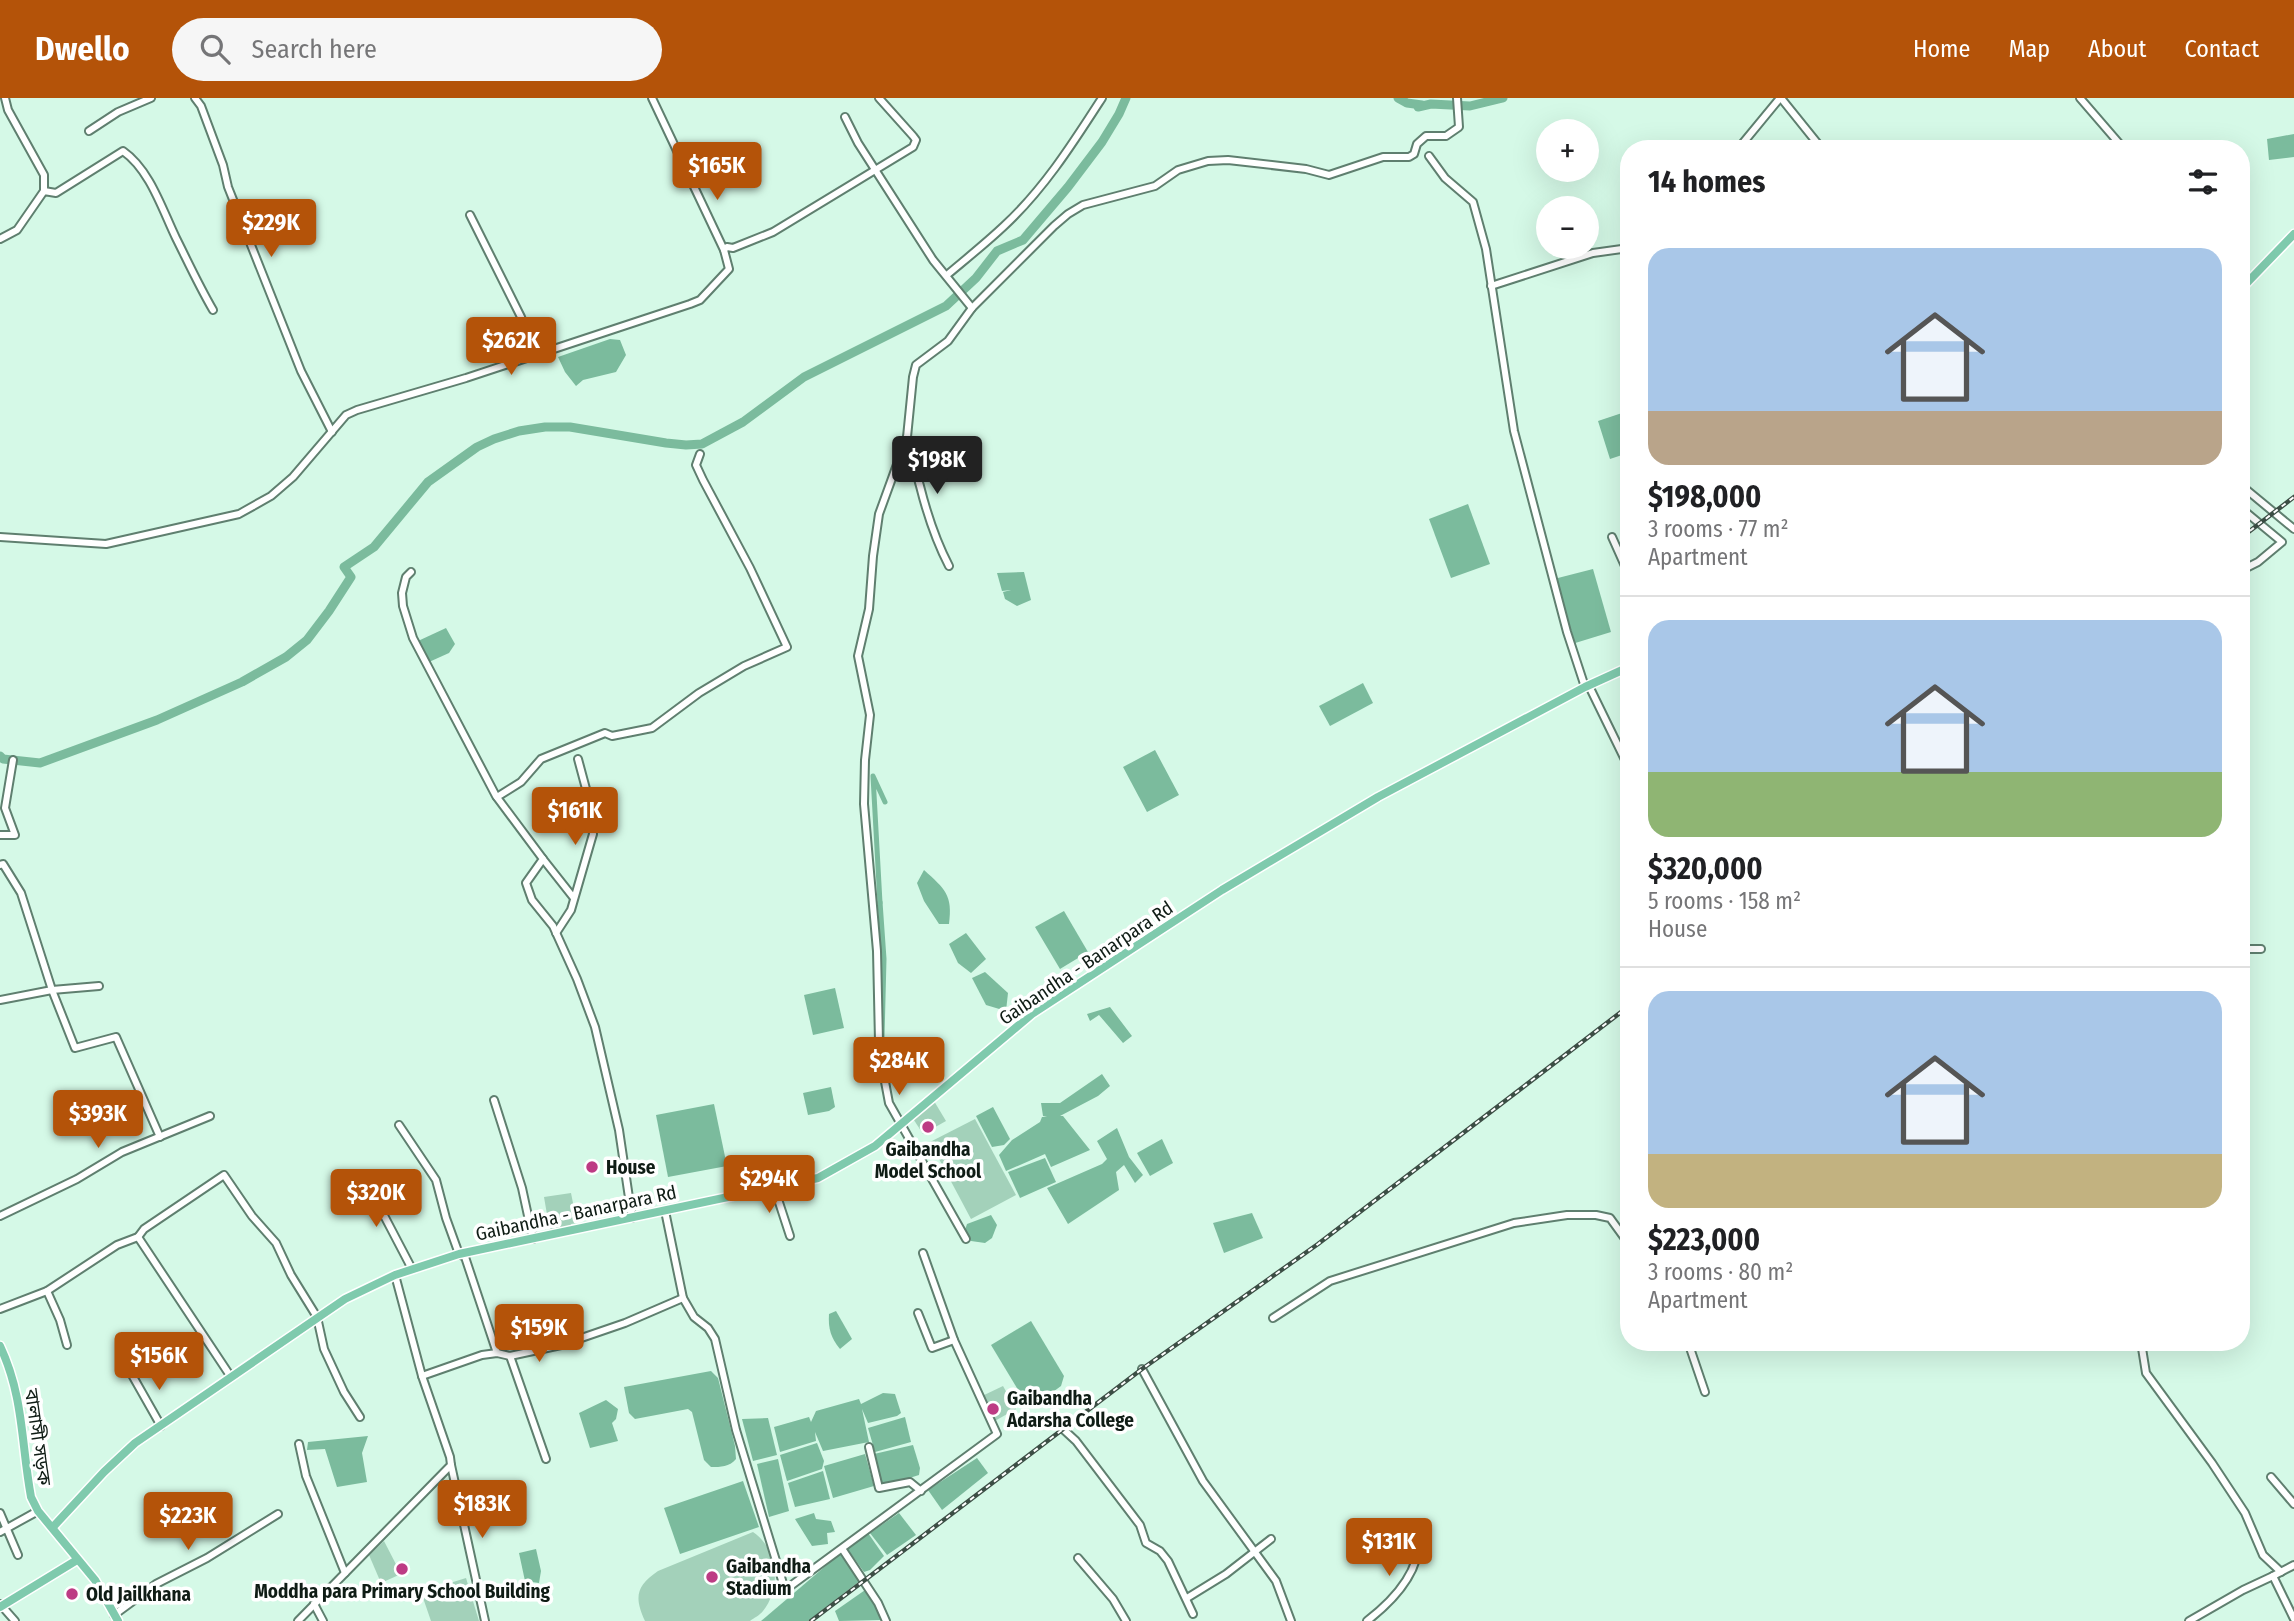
<!DOCTYPE html>
<meta charset="utf-8">
<style>
body{margin:0;font-family:"Fira Sans Condensed","Noto Sans Bengali",sans-serif;background:#f6f6f6;color:#202124;height:100vh;display:flex;flex-direction:column;font-size:26px;white-space:nowrap}
*{box-sizing:border-box;margin:0}
p{font-size:23px;color:#757577}
.icon{flex:none;width:38px;height:38px;fill:none;stroke:currentColor;stroke-width:2;stroke-linecap:round;stroke-linejoin:round}
.map{position:relative;flex:1;overflow:hidden}
.sheet{position:absolute;left:1620px;top:42px;width:630px;height:1211px;display:flex;flex-direction:column;background:#fff;border-radius:28px;box-shadow:0 7px 28px #0002}
.sheet>*{flex:none}
.tools{position:absolute;left:1536px;top:21px;display:grid;gap:14px}
.tools a{display:grid;place-items:center;width:63px;height:63px;border-radius:50%;background:#fff;box-shadow:0 7px 28px #0002;font-size:35px}
.price{position:absolute;translate:-50% -60px;padding:0 16px;border-radius:7px;background:#b45309;color:#fff;font-size:23px;line-height:46px;filter:drop-shadow(0 2px 4px #0008)}
.price::after{content:'';position:absolute;left:50%;top:42px;width:21px;height:16px;margin-left:-10px;background:inherit;clip-path:polygon(0 0,100% 0,50% 100%)}
.price.current{background:#222;color:#fff}
ul{padding:0;list-style:none}
li{display:grid;align-content:center;gap:14px;height:371px;padding:0 28px}
li+li{border-top:2px solid #e0e0e0}
li span{display:grid;place-items:center;height:217px;border-radius:21px;color:#555}
li>.icon{margin-inline-start:auto}
span .icon{width:126px;height:126px;fill:#fffc;stroke-width:1}
li b{font-size:30px}
h2{display:flex;justify-content:space-between;align-items:center;height:84px;padding:0 28px;font-size:30px}
header{display:flex;align-items:center;gap:42px;box-sizing:border-box;height:98px;padding:0 35px;background:#b45309;color:#fff}
header strong{font-size:33px}
nav{display:flex;gap:38px;margin-inline-start:auto;font-size:24px}
.search{width:490px;height:63px;background:#f6f6f6;display:flex;align-items:center;gap:18px;box-sizing:border-box;padding:0 24px;border-radius:38px;color:#757577;font-size:26px}
.map>svg:first-child{display:block}
.green{fill:#a3d1ba}
.water{fill:#7bbb9d}
.lines{fill:none;stroke-linecap:round;stroke-linejoin:round}
.canal{stroke:#7bbb9d;stroke-width:5}
.river{stroke:#7bbb9d;stroke-width:9}
.minor-casing{stroke:#5f7f6f;stroke-width:10}
.major-casing{stroke:#fff;stroke-width:11}
.minor{stroke:#fff;stroke-width:6}
.major{stroke:#7fcaad;stroke-width:8}
.rail-casing{stroke:#3c4e45;stroke-width:4.5}
.rail{stroke:#fff;stroke-width:2;stroke-dasharray:5;stroke-linecap:butt}
.minor-bridge-casing{stroke:#5f7f6f;stroke-width:10;stroke-linecap:butt}
.minor-bridge{stroke:#fff;stroke-width:6}
.poi-dot{fill:#bd3b84;stroke:#fff;stroke-width:2.5}
.labels{text-anchor:middle;dominant-baseline:central;stroke-width:7;stroke-linejoin:round;paint-order:stroke}
.street-label{font-size:19px;fill:#0f1c15;stroke:#fff}
.poi-label{font-size:19px;font-weight:bold;fill:#0f1c15;stroke:#fff;text-anchor:start}
</style>
<header>
<strong>Dwello</strong>
<div class="search"><svg class="icon" aria-label="search" viewBox="0 0 24 24"><circle cx="10" cy="10" r="6"/><path d="M15 15l6 6"/></svg>Search here</div>
<nav><a>Home</a><a>Map</a><a>About</a><a>Contact</a></nav>
</header>
<div class="map">
<svg width="2294" height="1523" viewBox="0 0 2294 1523">
<rect width="100%" height="100%" fill="#d5f9e7"/>
<g class="green">
<path d="M934 1003 946 1023 923 1036 912 1019Z"/>
<path d="M975 1021 1016 1097 971 1121 930 1044Z"/>
<path d="M571 1095 577 1125 571 1126 572 1130 550 1134 544 1099Z"/>
<path d="M1003 1288 1016 1311 993 1324 980 1299Z"/>
<path d="M753 1434C778 1451 782 1489 763 1513 760 1517 754 1520 750 1523H645C634 1499 636 1488 658 1473Z"/>
<path d="M384 1443 401 1476 381 1485 369 1457Z"/>
<path d="M466 1480 479 1523H431L421 1494Z"/>
</g>
<g class="water">
<path d="M2294 36V59L2269 62 2267 41Z"/>
<path d="M610 241 620 242 626 257 616 274 583 282 576 288 565 274 558 259Z"/>
<path d="M1625 314 1629 327V381L1622 357 1610 361 1598 323Z"/>
<path d="M1468 406 1490 466 1451 480 1429 421Z"/>
<path d="M1593 471 1611 534 1572 546 1554 481Z"/>
<path d="M1024 474 1031 502 1017 508 1005 501 1003 494 1011 492 1002 493 997 475Z"/>
<path d="M446 530 455 546 449 555 429 564 418 543Z"/>
<path d="M1363 585 1373 605 1330 628 1319 608Z"/>
<path d="M1155 652 1179 697 1147 714 1123 669Z"/>
<path d="M924 772C945 791 953 797 949 826H939L924 803 917 785Z"/>
<path d="M1064 813 1088 854 1060 871 1035 829Z"/>
<path d="M966 835 986 861 971 875 958 865 949 846Z"/>
<path d="M985 874 1008 895 1006 913 986 907 972 880Z"/>
<path d="M835 890 844 930 813 937 804 897Z"/>
<path d="M1110 909 1132 938 1123 945 1099 917 1090 923 1087 916Z"/>
<path d="M1102 976 1110 988 1098 998 1060 1018H1063L1090 1052 1051 1069 1045 1056 1006 1073 999 1057 1012 1042 1040 1024 1042 1019H1047L1043 1018 1041 1005H1060Z"/>
<path d="M831 989 835 1009 829 1013 808 1017 803 995Z"/>
<path d="M714 1006 727 1068 668 1079 656 1017Z"/>
<path d="M993 1009 1010 1041 1004 1047 992 1049 976 1018Z"/>
<path d="M1117 1030 1129 1059 1143 1077 1135 1085 1124 1067 1116 1074 1119 1092 1068 1126 1047 1090 1102 1066 1107 1061 1097 1043Z"/>
<path d="M1162 1041 1173 1065 1150 1078 1137 1055Z"/>
<path d="M1045 1060 1056 1084 1020 1100 1008 1074Z"/>
<path d="M1252 1115 1263 1140 1224 1155 1213 1125Z"/>
<path d="M991 1117 997 1127 992 1140 985 1145 971 1143 965 1132 967 1126Z"/>
<path d="M836 1213 852 1241 840 1251C831 1240 828 1231 829 1216Z"/>
<path d="M1031 1223 1064 1278 1061 1288 1038 1305H1026L991 1247Z"/>
<path d="M711 1273 718 1280 735 1348 736 1361C729 1369 721 1369 711 1369L704 1362 692 1314 688 1311 635 1321 629 1315 624 1289Z"/>
<path d="M883 1295 895 1296 901 1315 897 1318 868 1325 862 1311 869 1344 823 1353 815 1334 816 1343 780 1354 774 1329 809 1319 811 1324 816 1313 859 1301 861 1306Z"/>
<path d="M606 1302 618 1311 616 1321 612 1325 618 1343 590 1350 579 1315Z"/>
<path d="M905 1319 911 1344 875 1354 868 1330Z"/>
<path d="M768 1320 777 1357 753 1363 742 1321Z"/>
<path d="M368 1338 362 1355 367 1384 337 1389 325 1351 307 1352 308 1344Z"/>
<path d="M817 1345 824 1363 822 1371 787 1383 780 1357Z"/>
<path d="M913 1347 920 1370 919 1377 887 1387 880 1385 874 1356Z"/>
<path d="M865 1356 874 1388 833 1400 824 1368Z"/>
<path d="M977 1360 988 1375 942 1412 928 1392Z"/>
<path d="M778 1361 789 1413 769 1419 757 1366Z"/>
<path d="M823 1373 830 1401 795 1409 788 1385Z"/>
<path d="M743 1383 759 1429 680 1456 664 1410Z"/>
<path d="M814 1415 816 1421 831 1423 835 1434 827 1435 828 1446 812 1448 795 1421Z"/>
<path d="M899 1415 916 1437 887 1457 870 1435Z"/>
<path d="M868 1435 884 1458 870 1472 864 1474 846 1449Z"/>
<path d="M536 1451 541 1473 539 1485 525 1483 519 1455Z"/>
<path d="M842 1454 861 1482 808 1523H761Z"/>
<path d="M868 1490 881 1517 880 1522 839 1523 835 1513Z"/>
</g>
<g class="lines">
<g class="canal">
<path d="M880 804 884 861 882 940"/>
<path d="M880 805 873 678 885 704"/>
</g>
<g class="river">
<path d="M1398 0 1407 5 1422 7 1418 9 1431 6 1470 8 1503 0"/>
<path d="M0 658 3 661 40 665 157 622 242 584 286 559 307 542 329 513 351 479 344 469 374 449 428 384 477 349 494 341 519 333 545 329H570L666 345 686 347 702 346 743 324 804 279 946 208 976 180 997 153 1023 142 1068 89 1102 44 1119 16 1126 0"/>
</g>
<g class="minor-casing">
<g id="minor">
<path d="M5 0 8 12 44 77V93"/>
<path d="M195 0 201 8 223 67 228 89 301 273 332 334"/>
<path d="M652 0 724 152"/>
<path d="M1781 0 1822 51"/>
<path d="M2080 0 2124 51"/>
<path d="M845 19 858 45 933 162 972 210"/>
<path d="M89 33 118 14 151 0"/>
<path d="M1738 51 1780 0"/>
<path d="M1429 58 1445 80 1473 104 1486 151 1514 333 1567 534 1585 589"/>
<path d="M470 117 521 219 536 257"/>
<path d="M0 141 17 132 44 93 56 95 123 53C150 72 162 111 176 140 188 164 199 188 213 212"/>
<path d="M2242 172 2250 181"/>
<path d="M947 177C966 161 986 145 1004 128 1044 91 1073 45 1102 0"/>
<path d="M1491 188 1593 155 1629 150"/>
<path d="M907 339C915 355 915 372 920 388 927 416 936 443 949 468"/>
<path d="M2242 388 2294 431"/>
<path d="M2242 411 2282 444 2258 464 2242 472"/>
<path d="M0 439 106 446 239 416 271 398 293 379 346 317 357 312 466 280 690 206 700 202 729 171 724 152 727 149 733 150 773 134 913 49 916 42 913 38 879 0"/>
<path d="M1612 439 1629 477"/>
<path d="M411 474 406 479 402 495 403 508 413 540 496 698 543 761 526 785 532 802 553 828 577 881 595 929 619 1032 632 1120"/>
<path d="M1589 588 1629 670"/>
<path d="M497 699 521 684 541 661 605 635 612 638 652 630 699 595 744 568 787 549 750 470 703 382 696 367 700 356"/>
<path d="M0 737H15L5 710 13 662"/>
<path d="M543 761 573 799"/>
<path d="M0 767 3 766 21 795 52 892 75 950 116 939 160 1039"/>
<path d="M556 835 571 812 593 736 589 702 578 661"/>
<path d="M2242 851H2261"/>
<path d="M0 902 52 892 99 888"/>
<path d="M879 943 877 853 864 706 865 662 870 617 858 558 869 511 873 458 879 416 907 339 913 279 916 267 948 243 972 210 1054 128 1068 116 1083 107 1155 88 1178 72 1208 63 1228 62 1306 71 1329 77 1383 59H1409L1414 56 1417 46 1426 38H1446L1459 29 1457 0"/>
<path d="M883 973 889 1005 966 1141"/>
<path d="M494 1002 522 1090 533 1141"/>
<path d="M399 1027 436 1082 446 1120 459 1156 465 1159 497 1255"/>
<path d="M368 1078 378 1106 412 1171"/>
<path d="M774 1089 790 1138"/>
<path d="M665 1113 683 1200 694 1219 708 1230 715 1241 736 1332 785 1492 997 1336 954 1242 923 1155"/>
<path d="M0 1118 77 1081 122 1054 210 1018"/>
<path d="M138 1139 231 1279"/>
<path d="M47 1193 60 1222 67 1247"/>
<path d="M0 1211 47 1193 117 1147 138 1139 144 1131 224 1077 252 1118 276 1145 291 1177 317 1219 324 1251 344 1294 360 1319"/>
<path d="M918 1215 932 1250 954 1242"/>
<path d="M1273 1220 1330 1183 1514 1125 1567 1117H1596L1610 1120 1626 1142 1629 1151"/>
<path d="M1688 1244 1705 1294"/>
<path d="M2141 1244 2146 1275 2212 1365 2245 1415 2263 1457 2281 1474"/>
<path d="M510 1258 546 1361"/>
<path d="M127 1268 161 1328"/>
<path d="M1142 1271 1203 1383 1276 1483 1291 1523"/>
<path d="M422 1278 482 1257 497 1255 510 1258 561 1247 625 1225 683 1200"/>
<path d="M1063 1331 1076 1343 1140 1427 1146 1445 1160 1453 1168 1463 1193 1516"/>
<path d="M299 1346 306 1378 345 1475"/>
<path d="M869 1349 879 1390 910 1384 921 1393"/>
<path d="M451 1367 485 1523"/>
<path d="M2271 1379 2294 1406"/>
<path d="M0 1415 18 1457"/>
<path d="M0 1434 38 1413"/>
<path d="M843 1452 878 1505 886 1523"/>
<path d="M1078 1460 1113 1501 1126 1523"/>
<path d="M2294 1467 2273 1478 2294 1521"/>
<path d="M1187 1500 1226 1476 1271 1441"/>
<path d="M0 1506 15 1523"/>
<path d="M314 1506 323 1523"/>
<path d="M114 1517 156 1486 207 1460 278 1416"/>
<path d="M298 1523 451 1367 450 1359 422 1278 395 1177"/>
<path d="M1367 1523C1393 1503 1420 1475 1419 1440"/>
<path d="M2189 1523 2243 1492 2273 1478"/>
</g>
</g>
<g class="major-casing">
<g id="major">
<path d="M2242 190 2294 136"/>
<path d="M0 1248C24 1299 21 1345 31 1399L38 1413 95 1482 118 1523"/>
<path d="M53 1429 104 1374 135 1345 345 1201 395 1177 459 1156 818 1080 875 1048 1032 916 1222 792 1378 699 1585 589 1629 569"/>
<path d="M0 1509 77 1462"/>
</g>
</g>
<use href="#minor" class="minor"/>
<use href="#major" class="major"/>
<g class="rail-casing">
<g id="rail">
<path d="M2242 439 2294 399"/>
<path d="M811 1523 1142 1271 1318 1146 1629 908"/>
</g>
</g>
<use href="#rail" class="rail"/>
<g class="minor-bridge-casing">
<path id="minor-bridge" d="M879 943 883 978"/>
</g>
<use href="#minor-bridge" class="minor-bridge"/>
</g>
<g class="poi-dot">
<circle cx="928" cy="1029" r="7"/>
<circle cx="592" cy="1069" r="7"/>
<circle cx="993" cy="1311" r="7"/>
<circle cx="402" cy="1471" r="7"/>
<circle cx="712" cy="1479" r="7"/>
<circle cx="72" cy="1496" r="7"/>
</g>
<g class="labels">
<g class="street-label">
<text transform="translate(1086 865) rotate(-34)">Gaibandha - Banarpara Rd</text>
<text transform="translate(576 1115) rotate(-12)">Gaibandha - Banarpara Rd</text>
<text transform="translate(38 1339) rotate(82)">বালাসী সড়ক</text>
</g>
<g class="poi-label">
<text x="928" y="1051" text-anchor="middle">Gaibandha<tspan x="928" dy="22">Model School</tspan></text>
<text x="606" y="1069">House</text>
<text x="1007" y="1300">Gaibandha<tspan x="1007" dy="22">Adarsha College</tspan></text>
<text x="726" y="1468">Gaibandha<tspan x="726" dy="22">Stadium</tspan></text>
<text x="402" y="1493" text-anchor="middle">Moddha para Primary School Building</text>
<text x="86" y="1496">Old Jailkhana</text>
</g>
</g>
</svg>
<div class="tools">
<a>+</a>
<a>−</a>
</div>
<b class="price" style="left:717px;top:104px">$165K</b>
<b class="price" style="left:271px;top:161px">$229K</b>
<b class="price" style="left:511px;top:279px">$262K</b>
<b class="price current" style="left:937px;top:398px">$198K</b>
<b class="price" style="left:575px;top:749px">$161K</b>
<b class="price" style="left:899px;top:999px">$284K</b>
<b class="price" style="left:98px;top:1052px">$393K</b>
<b class="price" style="left:769px;top:1117px">$294K</b>
<b class="price" style="left:376px;top:1131px">$320K</b>
<b class="price" style="left:539px;top:1266px">$159K</b>
<b class="price" style="left:159px;top:1294px">$156K</b>
<b class="price" style="left:482px;top:1442px">$183K</b>
<b class="price" style="left:188px;top:1454px">$223K</b>
<b class="price" style="left:1389px;top:1480px">$131K</b>
<section class="sheet">
<h2>14 homes<svg class="icon" aria-label="filters" viewBox="0 0 24 24"><path d="M4 7h16M4 17h16"/><circle cx="9" cy="7" r="2"/><circle cx="15" cy="17" r="2"/></svg></h2>
<ul>
<li><span style="background:linear-gradient(#a9c7e8 75%,#b9a48a 0)"><svg class="icon" aria-label="home" viewBox="0 0 24 24"><path d="M3 11l9-7 9 7M6 9v11h12V9"/></svg></span><div><b>$198,000</b><p>3 rooms · 77 m²</p><p>Apartment</p></div></li>
<li><span style="background:linear-gradient(#a9c7e8 70%,#8fb573 0)"><svg class="icon" aria-label="home" viewBox="0 0 24 24"><path d="M3 11l9-7 9 7M6 9v11h12V9"/></svg></span><div><b>$320,000</b><p>5 rooms · 158 m²</p><p>House</p></div></li>
<li><span style="background:linear-gradient(#a9c7e8 75%,#c2b280 0)"><svg class="icon" aria-label="home" viewBox="0 0 24 24"><path d="M3 11l9-7 9 7M6 9v11h12V9"/></svg></span><div><b>$223,000</b><p>3 rooms · 80 m²</p><p>Apartment</p></div></li>
</ul>
</section>
</div>
